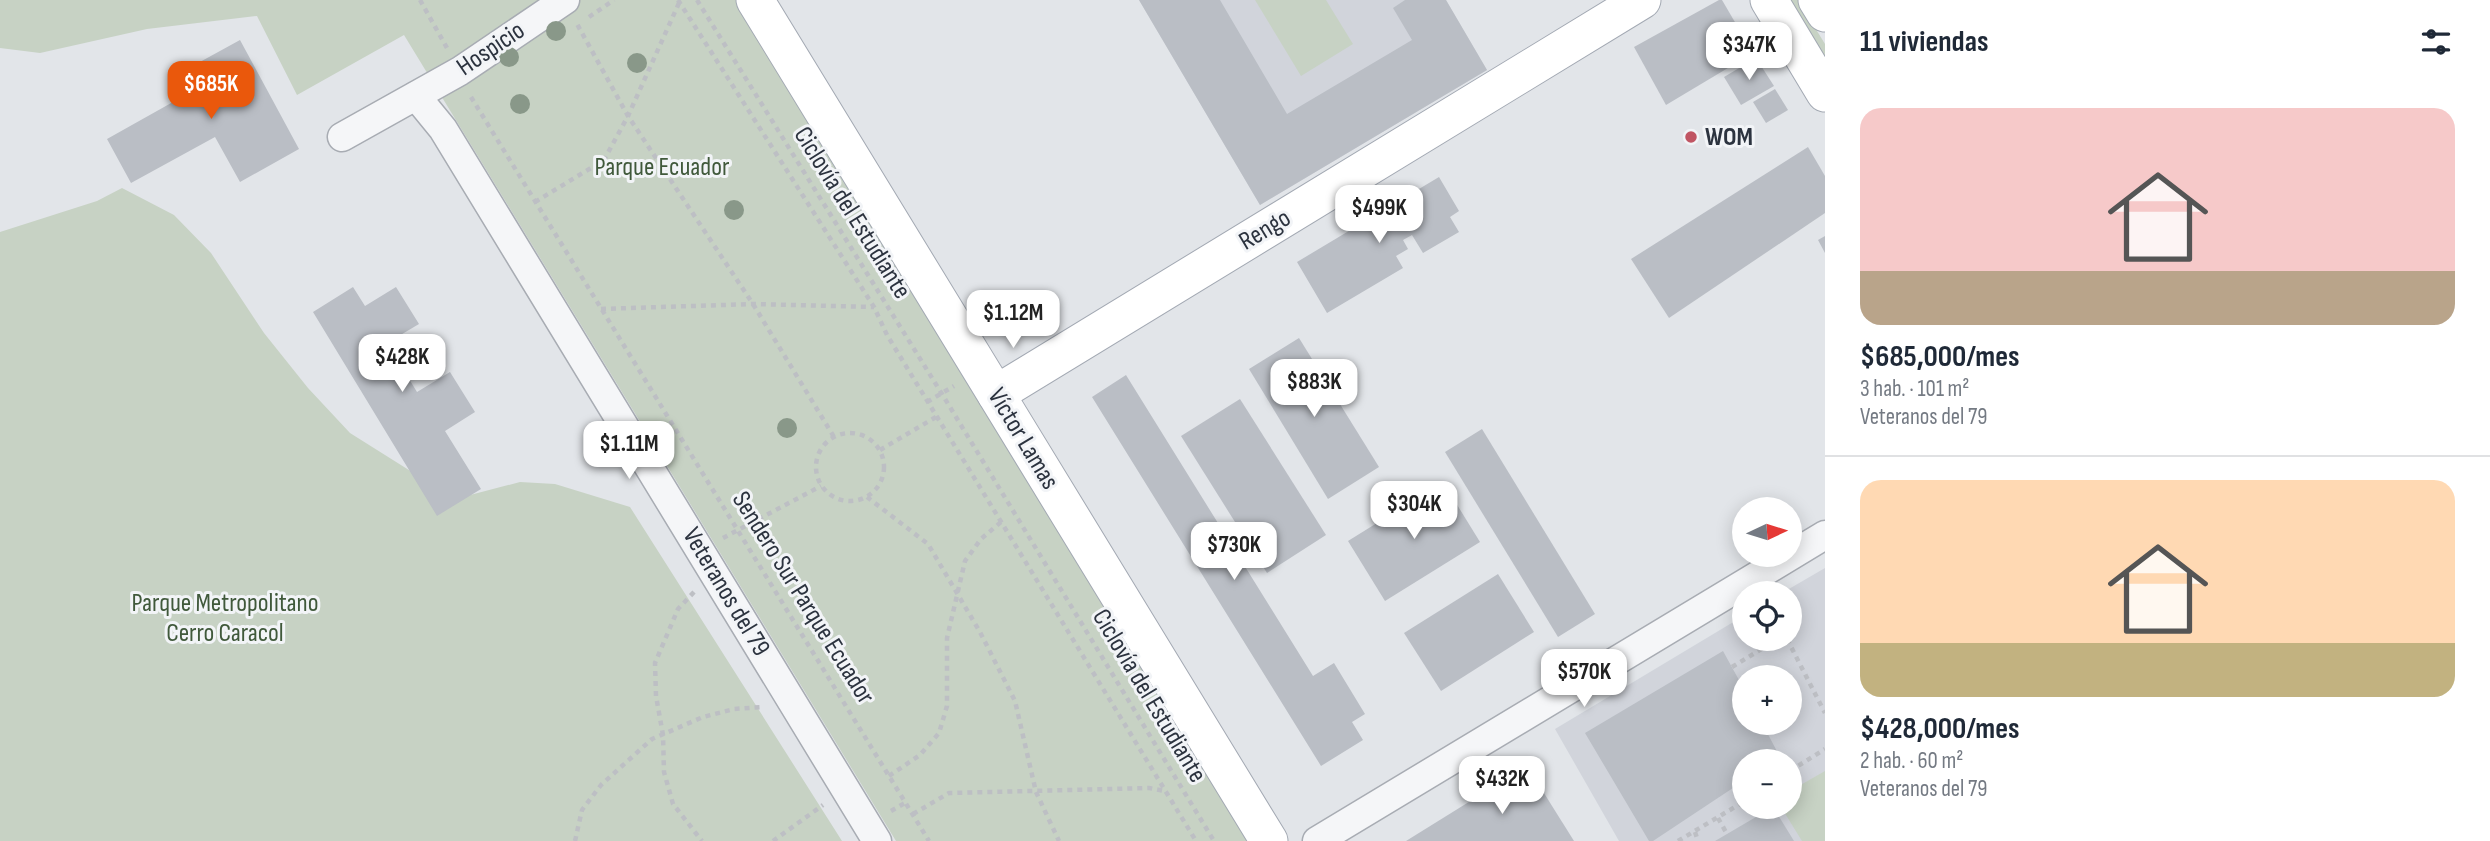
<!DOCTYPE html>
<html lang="es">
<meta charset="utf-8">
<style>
body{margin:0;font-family:"Sofia Sans Condensed",sans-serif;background:#f6f6f7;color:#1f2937;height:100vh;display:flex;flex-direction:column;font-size:26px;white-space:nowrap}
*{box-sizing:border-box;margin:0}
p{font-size:23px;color:#747a83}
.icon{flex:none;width:38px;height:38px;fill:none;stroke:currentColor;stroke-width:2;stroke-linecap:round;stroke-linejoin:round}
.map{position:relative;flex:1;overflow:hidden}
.panel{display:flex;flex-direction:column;background:#fff;width:665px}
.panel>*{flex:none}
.needle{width:46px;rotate:86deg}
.fabs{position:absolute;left:1732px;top:497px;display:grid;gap:14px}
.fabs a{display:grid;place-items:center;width:70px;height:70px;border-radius:50%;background:#fff;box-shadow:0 4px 18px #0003;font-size:35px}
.price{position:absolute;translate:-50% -60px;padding:0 16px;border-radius:14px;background:#fff;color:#222;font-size:23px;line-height:46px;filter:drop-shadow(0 2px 4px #0008)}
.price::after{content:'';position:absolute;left:50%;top:42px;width:21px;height:16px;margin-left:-10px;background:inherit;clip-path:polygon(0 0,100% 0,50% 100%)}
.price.current{background:#ea580c;color:#fff}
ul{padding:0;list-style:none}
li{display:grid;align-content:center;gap:14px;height:371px;padding:0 35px}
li+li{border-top:2px solid #e0e1e3}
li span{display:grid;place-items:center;height:217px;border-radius:21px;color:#555}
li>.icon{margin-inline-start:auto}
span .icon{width:126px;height:126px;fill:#fffc;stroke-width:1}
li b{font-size:30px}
h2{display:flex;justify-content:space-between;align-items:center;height:84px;padding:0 35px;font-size:30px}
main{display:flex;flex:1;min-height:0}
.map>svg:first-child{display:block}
.built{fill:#d1d4db;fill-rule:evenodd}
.green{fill:#c7d2c4}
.building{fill:#babec5}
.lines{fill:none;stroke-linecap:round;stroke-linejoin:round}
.minor-casing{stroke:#a8acb3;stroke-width:31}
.major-casing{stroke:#a3a9b3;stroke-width:39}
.path{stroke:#bdbfc4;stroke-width:4.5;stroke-dasharray:5 5;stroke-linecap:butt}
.minor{stroke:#f5f6f8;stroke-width:28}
.major{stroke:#fff;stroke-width:37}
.tree{fill:#899889}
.poi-dot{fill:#c05563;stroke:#f2f4f7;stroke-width:2.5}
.labels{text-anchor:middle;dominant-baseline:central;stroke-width:6;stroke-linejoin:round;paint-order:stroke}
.street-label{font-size:26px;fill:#2c333f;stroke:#f2f4f7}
.poi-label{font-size:26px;font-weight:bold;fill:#2c333f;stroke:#f2f4f7;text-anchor:start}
.park-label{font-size:26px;fill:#40593b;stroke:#f2f4f7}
</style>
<main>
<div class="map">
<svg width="1825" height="841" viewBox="0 0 1825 841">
<rect width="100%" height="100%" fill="#e2e5e9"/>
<g class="built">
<path d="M1139 0H1446L1487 70 1260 205Z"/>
<path d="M1825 568V841H1619L1555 729 1745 615V639H1790V593H1782ZM1745 677H1790V723H1745ZM1745 761H1790V807H1745Z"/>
</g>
<g class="green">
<path d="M0 0H737L1249 841H896L404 35 297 95 257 16 147 29 40 53 0 48Z"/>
<path d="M1255 0H1326L1353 44 1301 76Z"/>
<path d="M1787 0H1798L1825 44V62Z"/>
<path d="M122 188 174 215 211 253 264 333 308 388 350 433 455 499 520 482 555 484 630 507 842 841H0V232L97 201Z"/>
<path d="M1825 771V841H1802L1781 807H1790V791Z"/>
</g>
<g class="building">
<path d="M1139 0H1220L1287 114 1412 40 1393 8 1405 0H1446L1487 70 1260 205Z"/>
<path d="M1719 0H1722L1753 53 1666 105 1634 47Z"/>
<path d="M240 40 299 149 240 182 215 137 131 183 107 139 189 93 178 74Z"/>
<path d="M1756 58 1774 86 1741 105 1724 77Z"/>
<path d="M1775 89 1788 110 1766 123 1753 102Z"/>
<path d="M1808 147 1825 176V213L1669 318 1631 259Z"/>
<path d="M1439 177 1459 211 1450 217 1459 232 1423 253 1412 235 1403 240 1408 249 1396 256 1403 268 1327 313 1297 262Z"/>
<path d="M1825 236V253L1818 240Z"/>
<path d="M353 287 365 306 396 287 419 324 387 343 417 392 450 372 475 412 445 431 481 489 437 516 313 312Z"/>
<path d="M1299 338 1379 467 1328 499 1249 369Z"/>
<path d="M1126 375 1313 676 1334 663 1365 714 1352 722 1363 740 1321 766 1092 397Z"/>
<path d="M1240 399 1326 535 1267 573 1181 436Z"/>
<path d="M1482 429 1595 614 1558 637 1445 452Z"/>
<path d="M1443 482 1480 542 1385 601 1348 541Z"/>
<path d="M1498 574 1534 632 1441 691 1404 633Z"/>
<path d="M1723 651 1745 691V723H1762L1780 757 1774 761H1745V780L1653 841H1649L1585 733Z"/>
<path d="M1527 766 1574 841H1406Z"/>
<path d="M1773 807 1794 841H1715L1727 834Z"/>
</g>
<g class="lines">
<g class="minor-casing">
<g id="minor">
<path d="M416 96 443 129 877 841"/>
<path d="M342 137 460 71 565 0"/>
<path d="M1317 841 1825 535"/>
</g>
</g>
<g class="major-casing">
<g id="major">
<path d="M755 0 1269 841"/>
<path d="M1769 0 1825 93"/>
<path d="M1817 0 1825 13"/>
<path d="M996 394 1642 0"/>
</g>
</g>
<g class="path">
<path d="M420 0 447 48"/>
<path d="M678 0 874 307 887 335 1196 841"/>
<path d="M697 0 942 394 1214 841"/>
<path d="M679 3 628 116 753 304 834 437"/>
<path d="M589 17 614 0"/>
<path d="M471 97 929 841"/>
<path d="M535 202 604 160 628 116 577 24"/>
<path d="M601 309 753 304 874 307"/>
<path d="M927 402 954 386"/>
<circle cx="850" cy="467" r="34"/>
<path d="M880 450 936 417"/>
<path d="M867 497 928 544 980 632 1015 701 1036 792 1059 841"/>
<path d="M723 538 821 486"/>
<path d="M694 592 678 609 655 663 656 696 663 735 664 772 673 804 702 841"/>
<path d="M1787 639 1825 713"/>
<path d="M1732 667 1778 639"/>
<path d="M1790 771 1825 749"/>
<path d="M889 776 920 755 939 733 947 706V638L965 561 981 539 1001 522"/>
<path d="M891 811 905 803"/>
<path d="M913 814 949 793 1149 788 1165 791"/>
<path d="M1718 818 1727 834"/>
<path d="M1695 832 1698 841"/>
<path d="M575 841 582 810 601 785 652 739 703 717 734 709 762 707"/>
<path d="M773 841 823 805"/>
<path d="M1678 841 1745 801"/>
</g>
<use href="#minor" class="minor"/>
<use href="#major" class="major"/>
</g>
<g class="tree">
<circle cx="556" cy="31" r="10"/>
<circle cx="509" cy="57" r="10"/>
<circle cx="637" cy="63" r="10"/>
<circle cx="520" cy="104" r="10"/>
<circle cx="734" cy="210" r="10"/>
<circle cx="787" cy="428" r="10"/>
</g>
<circle class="poi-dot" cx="1691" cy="137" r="7"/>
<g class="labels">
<g class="street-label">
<text transform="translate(491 49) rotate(-34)">Hospicio</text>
<text transform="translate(852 213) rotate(58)">Ciclovía del Estudiante</text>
<text transform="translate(1265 230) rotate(-31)">Rengo</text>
<text transform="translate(1023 439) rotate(59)">Víctor Lamas</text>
<text transform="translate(726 592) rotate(59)">Veteranos del 79</text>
<text transform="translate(803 598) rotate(58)">Sendero Sur Parque Ecuador</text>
<text transform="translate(1149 696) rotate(59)">Ciclovía del Estudiante</text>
</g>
<g class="poi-label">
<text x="1705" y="137">WOM</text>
</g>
<g class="park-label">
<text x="662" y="167">Parque Ecuador</text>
<text x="225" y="603">Parque Metropolitano<tspan x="225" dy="30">Cerro Caracol</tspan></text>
</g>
</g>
</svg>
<div class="fabs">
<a><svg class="needle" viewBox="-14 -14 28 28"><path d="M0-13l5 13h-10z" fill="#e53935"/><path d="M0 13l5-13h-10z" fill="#747a83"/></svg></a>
<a><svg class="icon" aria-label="locate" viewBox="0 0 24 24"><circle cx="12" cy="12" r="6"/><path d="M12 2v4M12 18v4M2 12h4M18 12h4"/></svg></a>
<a>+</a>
<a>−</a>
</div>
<b class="price" style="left:1749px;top:82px">$347K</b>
<b class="price current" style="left:211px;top:121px">$685K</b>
<b class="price" style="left:1379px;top:245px">$499K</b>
<b class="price" style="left:1013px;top:350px">$1.12M</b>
<b class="price" style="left:402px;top:394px">$428K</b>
<b class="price" style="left:1314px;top:419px">$883K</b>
<b class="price" style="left:629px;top:481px">$1.11M</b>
<b class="price" style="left:1414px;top:541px">$304K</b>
<b class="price" style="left:1234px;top:582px">$730K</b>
<b class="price" style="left:1584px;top:709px">$570K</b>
<b class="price" style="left:1502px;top:816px">$432K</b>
</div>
<section class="panel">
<h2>11 viviendas<svg class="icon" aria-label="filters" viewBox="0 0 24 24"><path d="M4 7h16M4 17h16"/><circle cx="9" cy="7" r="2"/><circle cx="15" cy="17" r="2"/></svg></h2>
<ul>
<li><span style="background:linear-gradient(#f6c9c9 75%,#b9a48a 0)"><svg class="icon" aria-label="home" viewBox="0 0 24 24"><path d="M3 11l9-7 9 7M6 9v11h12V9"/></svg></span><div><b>$685,000/mes</b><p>3 hab. · 101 m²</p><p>Veteranos del 79</p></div></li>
<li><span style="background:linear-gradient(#ffd9b3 75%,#c2b280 0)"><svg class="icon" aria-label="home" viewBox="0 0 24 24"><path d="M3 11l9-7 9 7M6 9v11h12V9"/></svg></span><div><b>$428,000/mes</b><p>2 hab. · 60 m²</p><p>Veteranos del 79</p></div></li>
</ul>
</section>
</main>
